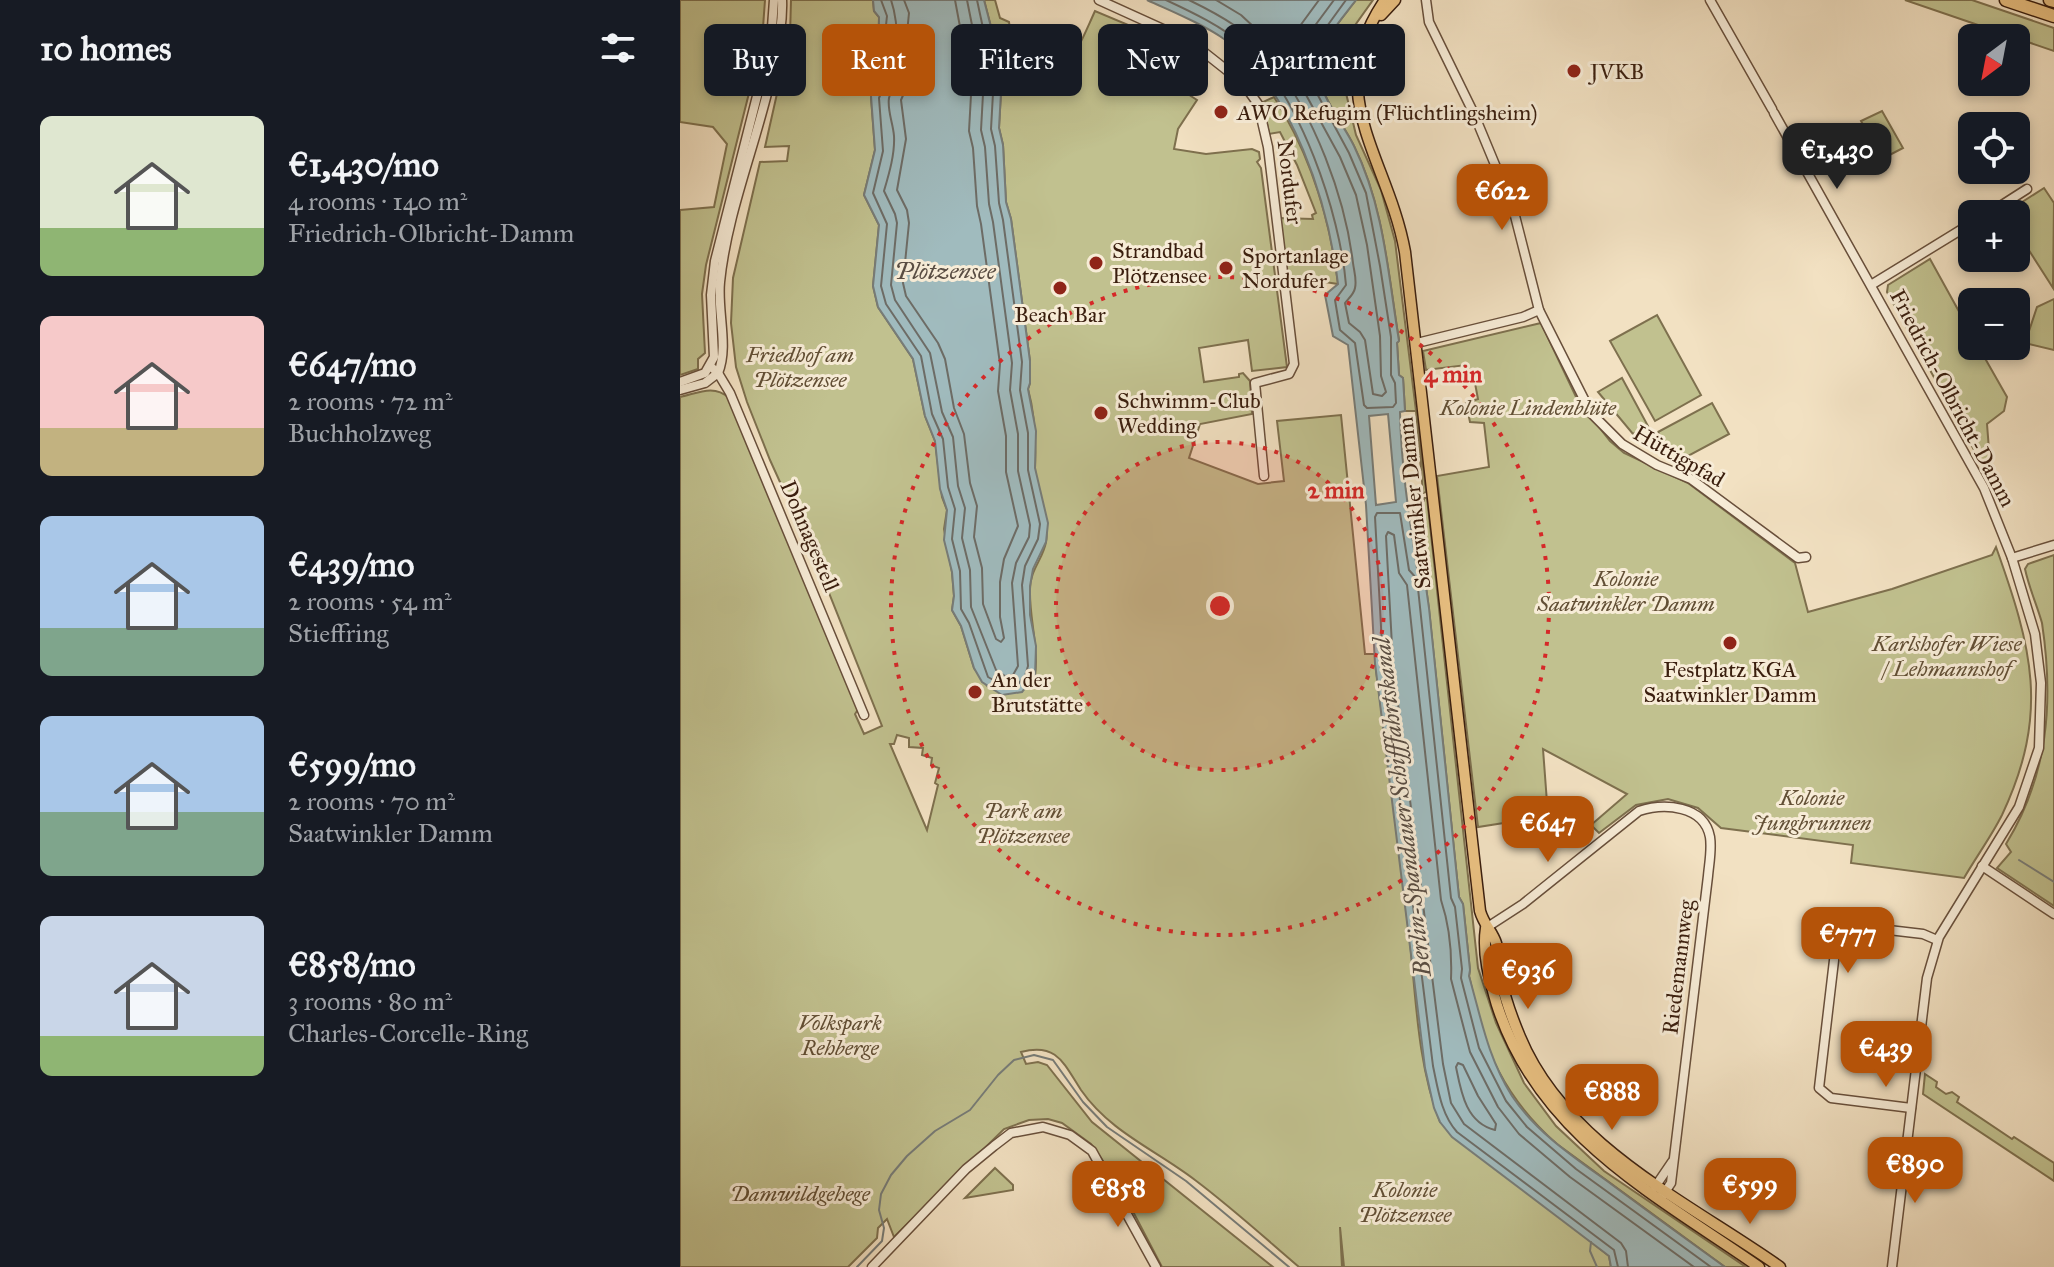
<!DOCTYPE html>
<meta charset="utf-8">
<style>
body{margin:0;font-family:"IM FELL Great Primer",serif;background:#242831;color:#f1f3f6;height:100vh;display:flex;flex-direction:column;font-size:30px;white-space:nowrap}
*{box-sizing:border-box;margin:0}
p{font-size:26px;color:#9ea1a6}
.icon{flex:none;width:44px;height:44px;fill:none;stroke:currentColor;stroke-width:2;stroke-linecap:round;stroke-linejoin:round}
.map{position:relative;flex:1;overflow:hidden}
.side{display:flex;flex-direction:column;background:#171b24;width:680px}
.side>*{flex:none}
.hud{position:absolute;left:24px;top:24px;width:760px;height:72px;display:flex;gap:16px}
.needle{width:52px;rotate:212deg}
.tools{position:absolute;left:1278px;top:24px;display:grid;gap:16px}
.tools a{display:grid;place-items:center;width:72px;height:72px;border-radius:12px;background:#171b24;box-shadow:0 4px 12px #0003;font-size:40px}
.price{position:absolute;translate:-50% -68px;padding:0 18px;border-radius:16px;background:#b45309;color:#fff;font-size:26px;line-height:52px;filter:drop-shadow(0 2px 4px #0008)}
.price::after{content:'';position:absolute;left:50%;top:48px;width:24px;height:18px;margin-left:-12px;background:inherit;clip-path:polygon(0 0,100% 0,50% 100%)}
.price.active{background:#222;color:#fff}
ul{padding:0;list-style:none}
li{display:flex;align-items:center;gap:24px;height:200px;padding:0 40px}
li span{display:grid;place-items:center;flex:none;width:224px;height:160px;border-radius:12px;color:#555}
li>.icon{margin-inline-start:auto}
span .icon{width:96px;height:96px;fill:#fffc;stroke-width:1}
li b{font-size:34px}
h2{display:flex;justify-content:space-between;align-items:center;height:96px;padding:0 40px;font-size:34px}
.tag{padding:0 28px;border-radius:12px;background:#171b24;box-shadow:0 4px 12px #0003;font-size:28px;line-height:72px}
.tag.active{background:#b45309;color:#fff}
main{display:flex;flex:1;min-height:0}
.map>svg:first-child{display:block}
.green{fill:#c1c18f;stroke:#7e704e;stroke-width:2;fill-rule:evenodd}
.water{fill:#a0bbbe;stroke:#777c78;stroke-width:2;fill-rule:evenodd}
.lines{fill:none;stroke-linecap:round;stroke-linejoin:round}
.shore{stroke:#6d6c66;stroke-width:2}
.stream{stroke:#777c78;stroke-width:2}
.minor-casing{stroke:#684f3b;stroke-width:11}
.major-casing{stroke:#3a1e0e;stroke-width:13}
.highway-casing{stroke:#3a1e0e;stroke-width:15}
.minor{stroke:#f7ecd7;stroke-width:8}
.major{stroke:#e9c081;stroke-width:10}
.highway{stroke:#e9c081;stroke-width:12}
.ring{fill:none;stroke:#d62828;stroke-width:4;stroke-dasharray:4 8}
.poi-dot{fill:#8f2418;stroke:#f7ecd7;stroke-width:3}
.labels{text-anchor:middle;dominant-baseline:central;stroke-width:6;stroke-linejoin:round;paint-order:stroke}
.poi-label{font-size:22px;fill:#3a1e0e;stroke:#f7ecd7;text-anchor:start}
.street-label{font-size:22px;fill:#3a1e0e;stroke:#f7ecd7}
.park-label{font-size:22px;font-style:italic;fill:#624f35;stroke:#f7ecd7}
.water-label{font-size:24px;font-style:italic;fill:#594d43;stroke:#f7ecd7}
.centre{fill:#d62828;stroke:#f7ecd7;stroke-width:4}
.ring-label{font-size:24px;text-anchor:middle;font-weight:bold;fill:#d62828;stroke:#f7ecd7;stroke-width:6;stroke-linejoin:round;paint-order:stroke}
</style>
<main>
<section class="side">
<h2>10 homes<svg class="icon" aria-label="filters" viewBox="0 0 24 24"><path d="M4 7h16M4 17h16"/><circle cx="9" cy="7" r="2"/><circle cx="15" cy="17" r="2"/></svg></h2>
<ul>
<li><span style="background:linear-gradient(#dfe7d0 70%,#8fb573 0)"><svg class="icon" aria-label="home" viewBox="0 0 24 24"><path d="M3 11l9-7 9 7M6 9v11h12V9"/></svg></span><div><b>€1,430/mo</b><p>4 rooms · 140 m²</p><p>Friedrich-Olbricht-Damm</p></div></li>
<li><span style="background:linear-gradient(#f6c9c9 70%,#c2b280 0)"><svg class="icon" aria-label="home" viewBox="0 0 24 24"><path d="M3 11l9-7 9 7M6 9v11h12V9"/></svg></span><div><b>€647/mo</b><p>2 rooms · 72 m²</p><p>Buchholzweg</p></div></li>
<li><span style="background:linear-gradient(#a9c7e8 70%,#7fa58c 0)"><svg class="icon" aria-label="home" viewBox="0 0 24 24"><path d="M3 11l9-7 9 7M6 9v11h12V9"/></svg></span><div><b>€439/mo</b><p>2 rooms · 54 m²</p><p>Stieffring</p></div></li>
<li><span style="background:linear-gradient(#a9c7e8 60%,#7fa58c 0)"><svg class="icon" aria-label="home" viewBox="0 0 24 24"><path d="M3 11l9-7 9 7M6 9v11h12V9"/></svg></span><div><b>€599/mo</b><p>2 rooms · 70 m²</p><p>Saatwinkler Damm</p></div></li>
<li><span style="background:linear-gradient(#c9d6e8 75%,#8fb573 0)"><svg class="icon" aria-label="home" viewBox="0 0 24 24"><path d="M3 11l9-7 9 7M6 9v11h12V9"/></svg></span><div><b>€858/mo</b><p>3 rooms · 80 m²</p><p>Charles-Corcelle-Ring</p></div></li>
</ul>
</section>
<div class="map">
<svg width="1374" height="1267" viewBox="0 0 1374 1267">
<rect width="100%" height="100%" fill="#f2e1c2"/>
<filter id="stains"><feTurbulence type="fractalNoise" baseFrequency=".0025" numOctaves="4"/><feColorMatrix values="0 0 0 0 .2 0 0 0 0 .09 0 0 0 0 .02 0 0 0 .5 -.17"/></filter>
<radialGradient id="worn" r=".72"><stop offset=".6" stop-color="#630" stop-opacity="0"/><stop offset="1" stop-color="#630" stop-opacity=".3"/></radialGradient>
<g class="green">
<path d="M0 0H85L82 41 26 265 22 294 25 353 18 359V369L0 375V210L34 207 47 144 33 127 0 122Z"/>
<path d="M111 0H193L194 11 199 17 198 79 191 97 195 150 184 195 199 225 193 286 198 307 233 359 245 416 255 441 262 497 267 510 264 529 272 572 274 596 272 610 281 626 294 668 308 687 355 676C359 646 349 618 350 589 350 570 363 559 366 542 370 523 355 489 355 468 356 442 355 414 348 389L350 383V361L331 219 326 202 323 145 319 128 321 92 313 62 311 27 304 0H315L320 18 329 22 338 81 368 83C396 59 400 44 415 11L491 43 472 71 517 100 498 129 494 149 526 154 572 149 579 152 580 159 577 162 581 168 607 367 572 371 568 340 519 348 524 382 559 377V374L563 373 570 381 572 414 520 424 509 458 578 484 604 481 597 421 661 415 685 654H696L695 663C708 756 719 849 730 942 736 1001 738 1066 760 1122L929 1256 931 1267H664L660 1227 662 1267H619C585 1238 551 1207 515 1180 476 1150 430 1132 401 1090 384 1064 377 1042 341 1052L346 1064 358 1062 367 1065 412 1122 593 1267H482L437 1181 411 1144 382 1123 368 1119 349 1120 324 1129 214 1237 207 1219 198 1228 197 1238 168 1267H0V397C18 393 34 384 49 398L179 708 175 714 184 734 202 726 139 568 90 460 67 402 56 367 51 323 53 278 80 162 107 161 109 146 85 147 110 36ZM217 735 229 738V747L243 748 242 755 252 758 251 765 259 768 255 783 258 785 247 830 210 744H214Z"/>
<path d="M676 0H693L671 31 665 76 666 93 676 135 701 190 715 241 746 492 743 493 736 411H725L723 378 719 375 717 343 719 340C708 273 704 207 674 146 663 122 638 95 639 69 639 42 661 20 676 0Z"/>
<path d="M1225 0H1292L1374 28V51Z"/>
<path d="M594 97C630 154 650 218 658 284L645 282 609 289 600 218 633 219 632 215 636 213 617 165 600 132 589 134 583 102Z"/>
<path d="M1202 111 1223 148 1202 159 1181 121Z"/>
<path d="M1364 188 1374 203 1373 288 1336 230V214L1325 213Z"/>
<path d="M1250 259 1292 335V346H1298L1327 397 1324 411 1307 424 1311 475 1309 477 1207 292 1208 285Z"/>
<path d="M1374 299V350L1345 343 1357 307Z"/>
<path d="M977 315 1021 395 975 421 930 341Z"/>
<path d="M861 323 897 399 930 441 944 453 1008 483 1115 563 1128 612 1212 589 1312 555 1316 547C1352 648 1370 713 1322 815 1311 837 1296 857 1284 878L1171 863 1173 845 1041 828 1018 808 988 799 956 805 919 833 911 825 947 794 863 749 868 816 798 827 757 476 809 467 804 423 790 422 786 403 798 399 794 378 788 379 786 365 746 370 743 351Z"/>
<path d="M942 378 968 426 953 434 918 392Z"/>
<path d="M1032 403 1049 434 995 463 978 432Z"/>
<path d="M744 498H747L798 968 816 1023 844 1083 876 1126 924 1171 1066 1267H1045L877 1144C840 1112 814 1072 800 1025 796 1009 793 992 789 976L790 970 783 904 779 897 749 609 744 573 740 570 731 510 733 502 744 501Z"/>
<path d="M1374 555V906L1317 868 1331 852 1326 844C1368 775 1374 703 1362 623 1357 605 1349 588 1345 569L1348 564Z"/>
<path d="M1245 1074 1257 1082 1256 1087 1266 1094 1272 1092 1279 1097 1277 1102 1332 1139 1334 1137 1374 1163V1181L1243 1094Z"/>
<path d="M315 1168 333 1185V1190L285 1198Z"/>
</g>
<g class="water">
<path d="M193 0H304L311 27 313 62 321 92 319 128 323 145 326 202 331 219 350 361V383L348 389 356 431 355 468 368 523 366 542 353 569 350 586V615L356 646 355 676 342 692 322 695 302 682 294 668 281 626 272 610 274 596 272 572 264 540 267 510 260 489 255 441 245 416 233 359 198 307 193 286 199 225 184 195 195 150 191 96 198 79 199 17 194 11Z"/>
<path d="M467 0H676C661 20 639 42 639 69 638 95 663 123 674 146 704 207 708 274 719 341L717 343 719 375 723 378 725 411 720 412C721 465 729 516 737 568L744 573 749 608 779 897 783 904 790 970 789 976C801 1018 808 1058 832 1096 856 1132 892 1156 927 1181 966 1210 1006 1239 1045 1267H931L929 1256 772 1137 760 1122 754 1108 745 1068 695 663 686 505 668 345 653 336 645 295 658 284C648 202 613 90 544 39 521 23 493 12 467 0ZM708 414 716 502 696 505 689 416Z"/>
</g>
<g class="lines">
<g class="shore">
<path d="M201 0 207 16 205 34 208 54 205 65 206 81 199 98 203 151 193 193 207 224 201 286 206 304 241 356 252 414 263 439 268 487 275 509 272 539 280 571 281 609 289 623 308 677 324 686 338 684 345 676 348 666 342 585 345 566 358 539 360 524 348 470V433L340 390 342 362 323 220 319 203 315 146 311 129 313 93 306 63 303 28 297 0"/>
<path d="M211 0C219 23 218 56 216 80 215 87 210 92 209 98 207 110 213 123 214 136 215 154 209 174 204 191L215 214 217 223 211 285 215 300 250 353 262 412 273 437 278 486 285 508 282 538 290 570 291 607 316 670 325 676 333 675 338 666 332 583 336 563 349 537 350 525 338 471V434L330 390 332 363 313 222 309 204 305 147 301 130 303 94 296 65 293 30 287 0"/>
<path d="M224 0 229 13 227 33 230 54 227 86 221 100 226 139 217 190 227 210 229 223 223 283 226 296 258 343 265 359 274 408 284 434 290 483 297 506 294 537 302 568 303 604 316 639 321 642 324 638 320 617V582L324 559 338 526 326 472V436L318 391 320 364 301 224 297 206 293 148 289 131 291 95 284 67 281 32 275 0"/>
<path d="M486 0C514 13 541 26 565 46 620 95 660 213 666 285L655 300 660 330 675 343 684 405 687 408 713 407 716 403 715 383 711 375V337L700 266 686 193 669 153 634 88 631 71 637 40 666 0"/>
<path d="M509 0C540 15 571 32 592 61 634 115 665 196 673 263 674 271 677 280 675 288 674 294 669 298 665 303L669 323 680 332 685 340 693 394 702 396 706 392 701 376 700 336 687 245 676 195 660 157 625 93 621 73 622 54 628 35 654 0"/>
<path d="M536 0 561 15 606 57 610 55 617 30 639 0"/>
<path d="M778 1063 783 1065 798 1096 816 1124 815 1130C786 1123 781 1092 776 1067Z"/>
<path d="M938 1267 934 1250 777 1132C761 1114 758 1089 753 1066L703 663 695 517 697 513H720L729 570 737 579 771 898 775 907 782 969 781 978 799 1048 826 1101 847 1127 896 1169 1031 1267"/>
<path d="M948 1267 946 1251 941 1243 784 1124 771 1103 763 1064 713 664 706 536 708 532 714 535 719 573 727 585 761 900C769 924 772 954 771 979L790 1052 818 1107 839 1134 890 1177 1014 1267"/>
</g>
<g class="stream">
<path d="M1339 860 1374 882"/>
<path d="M911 1242 910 1251 917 1267"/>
<path d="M177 1267 202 1241 204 1228 199 1210 201 1194 211 1175 227 1156 255 1131 290 1110 318 1075 334 1060 354 1055 373 1060 403 1102 427 1127 506 1181 609 1267"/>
</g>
<g class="minor-casing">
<g id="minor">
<path d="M419 0 496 35 525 53 563 83 578 104 588 147 614 364 609 374 575 383 584 476"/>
<path d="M746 0 749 22 794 114 833 208 859 310 911 413 942 444 977 465 1011 479 1118 558 1126 557"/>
<path d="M1030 0 1092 109"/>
<path d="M1094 113 1304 488 1332 558 1355 634 1361 683 1359 748 1339 807 1259 937 1247 978 1212 1267"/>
<path d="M1308 214 1347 189"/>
<path d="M1191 285 1292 223"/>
<path d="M737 343 843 317 859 310"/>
<path d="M30 366 38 373 50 393 184 715"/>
<path d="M38 373C49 347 37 311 40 282 47 212 77 142 92 73 97 49 103 25 102 0"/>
<path d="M0 382 25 373 34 357 31 295 35 261 91 41 94 0"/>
<path d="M0 390 25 383 38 373"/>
<path d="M1332 558 1374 545"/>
<path d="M1302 866 1374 914"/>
<path d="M806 928 843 904 959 811C984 803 1024 805 1030 837 1032 850 1029 864 1028 876L991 1183 983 1195"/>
<path d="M1231 1108 1151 1098 1139 1088 1157 935 1166 925 1243 934 1257 940"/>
<path d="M975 1187 992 1162"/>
<path d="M192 1267 286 1169 314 1146 331 1133 363 1127 390 1135 412 1151 476 1267"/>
</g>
</g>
<g class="major-casing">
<g id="major">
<path d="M705 0C640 95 708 157 725 252L800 911C804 925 812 931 816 943 819 954 819 967 821 979 825 999 832 1018 840 1037 885 1146 1008 1202 1100 1267"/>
<path d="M701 15 715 0"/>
<path d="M806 928C802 954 810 981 817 1005 859 1135 974 1194 1079 1267"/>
</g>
</g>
<g class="highway-casing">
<g id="highway">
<path d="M1326 0 1374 16"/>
<path d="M1370 0 1374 1"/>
</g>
</g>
<use href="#minor" class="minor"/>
<use href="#major" class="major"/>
<use href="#highway" class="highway"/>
</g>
<circle cx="540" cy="606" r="164" fill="#d62828" fill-opacity=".12"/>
<g class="ring">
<circle cx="540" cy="606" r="164"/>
<circle cx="540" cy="606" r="329"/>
</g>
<g class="poi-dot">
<circle cx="894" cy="71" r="8"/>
<circle cx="541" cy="112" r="8"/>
<circle cx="416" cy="263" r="8"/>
<circle cx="546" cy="268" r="8"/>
<circle cx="380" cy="288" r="8"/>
<circle cx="421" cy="413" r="8"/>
<circle cx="1050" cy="643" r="8"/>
<circle cx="295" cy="692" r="8"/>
</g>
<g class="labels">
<g class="poi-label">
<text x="910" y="71">JVKB</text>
<text x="557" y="112">AWO Refugim (Flüchtlingsheim)</text>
<text x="432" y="250">Strandbad<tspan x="432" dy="25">Plötzensee</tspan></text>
<text x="562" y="255">Sportanlage<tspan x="562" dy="25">Nordufer</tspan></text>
<text x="380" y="314" text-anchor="middle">Beach Bar</text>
<text x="437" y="400">Schwimm-Club<tspan x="437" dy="25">Wedding</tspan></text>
<text x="1050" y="669" text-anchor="middle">Festplatz KGA<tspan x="1050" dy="25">Saatwinkler Damm</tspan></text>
<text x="311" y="679">An der<tspan x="311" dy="25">Brutstätte</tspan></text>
</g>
<g class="street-label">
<text transform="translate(610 182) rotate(83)">Nordufer</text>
<text transform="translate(1273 398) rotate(62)">Friedrich-Olbricht-Damm</text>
<text transform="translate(999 456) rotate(30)">Hüttigpfad</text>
<text transform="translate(734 503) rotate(-96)">Saatwinkler Damm</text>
<text transform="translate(130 536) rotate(67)">Dohnagestell</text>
<text transform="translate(998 967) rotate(-83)">Riedemannweg</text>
</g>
<g class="park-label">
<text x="120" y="354">Friedhof am<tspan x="120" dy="25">Plötzensee</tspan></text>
<text x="848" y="407">Kolonie Lindenblüte</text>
<text x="946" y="578">Kolonie<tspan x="946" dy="25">Saatwinkler Damm</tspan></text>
<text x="1267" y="643">Karlshofer Wiese<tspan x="1267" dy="25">/ Lehmannshof</tspan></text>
<text x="1132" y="797">Kolonie<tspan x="1132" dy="25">Jungbrunnen</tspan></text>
<text x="343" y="810">Park am<tspan x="343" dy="25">Plötzensee</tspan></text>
<text x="160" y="1022">Volkspark<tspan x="160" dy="25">Rehberge</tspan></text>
<text x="725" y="1189">Kolonie<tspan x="725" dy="25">Plötzensee</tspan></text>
<text x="120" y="1193">Damwildgehege</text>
</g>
<g class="water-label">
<text x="265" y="271">Plötzensee</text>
<text transform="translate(722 807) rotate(-97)">Berlin-Spandauer Schifffahrtskanal</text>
</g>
</g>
<circle cx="540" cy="606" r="12" class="centre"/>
<g class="ring-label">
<text x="773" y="382">4 min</text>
<text x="656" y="498">2 min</text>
</g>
<rect width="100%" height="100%" filter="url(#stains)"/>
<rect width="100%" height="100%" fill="url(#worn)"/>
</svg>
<div class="tools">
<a><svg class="needle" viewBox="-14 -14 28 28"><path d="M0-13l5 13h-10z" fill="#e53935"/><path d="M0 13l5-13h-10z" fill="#9ea1a6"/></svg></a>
<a><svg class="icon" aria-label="locate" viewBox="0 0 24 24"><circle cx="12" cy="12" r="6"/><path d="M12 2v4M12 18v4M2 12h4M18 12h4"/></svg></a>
<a>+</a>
<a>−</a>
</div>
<b class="price active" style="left:1157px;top:191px">€1,430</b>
<b class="price" style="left:822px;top:232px">€622</b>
<b class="price" style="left:868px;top:864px">€647</b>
<b class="price" style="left:1168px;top:975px">€777</b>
<b class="price" style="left:848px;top:1011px">€936</b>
<b class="price" style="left:1206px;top:1089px">€439</b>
<b class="price" style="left:932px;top:1132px">€888</b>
<b class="price" style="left:1235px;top:1205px">€890</b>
<b class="price" style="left:1070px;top:1226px">€599</b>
<b class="price" style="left:438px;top:1229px">€858</b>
<div class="hud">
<a class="tag">Buy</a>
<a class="tag active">Rent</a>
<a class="tag">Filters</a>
<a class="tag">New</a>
<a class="tag">Apartment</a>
</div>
</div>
</main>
